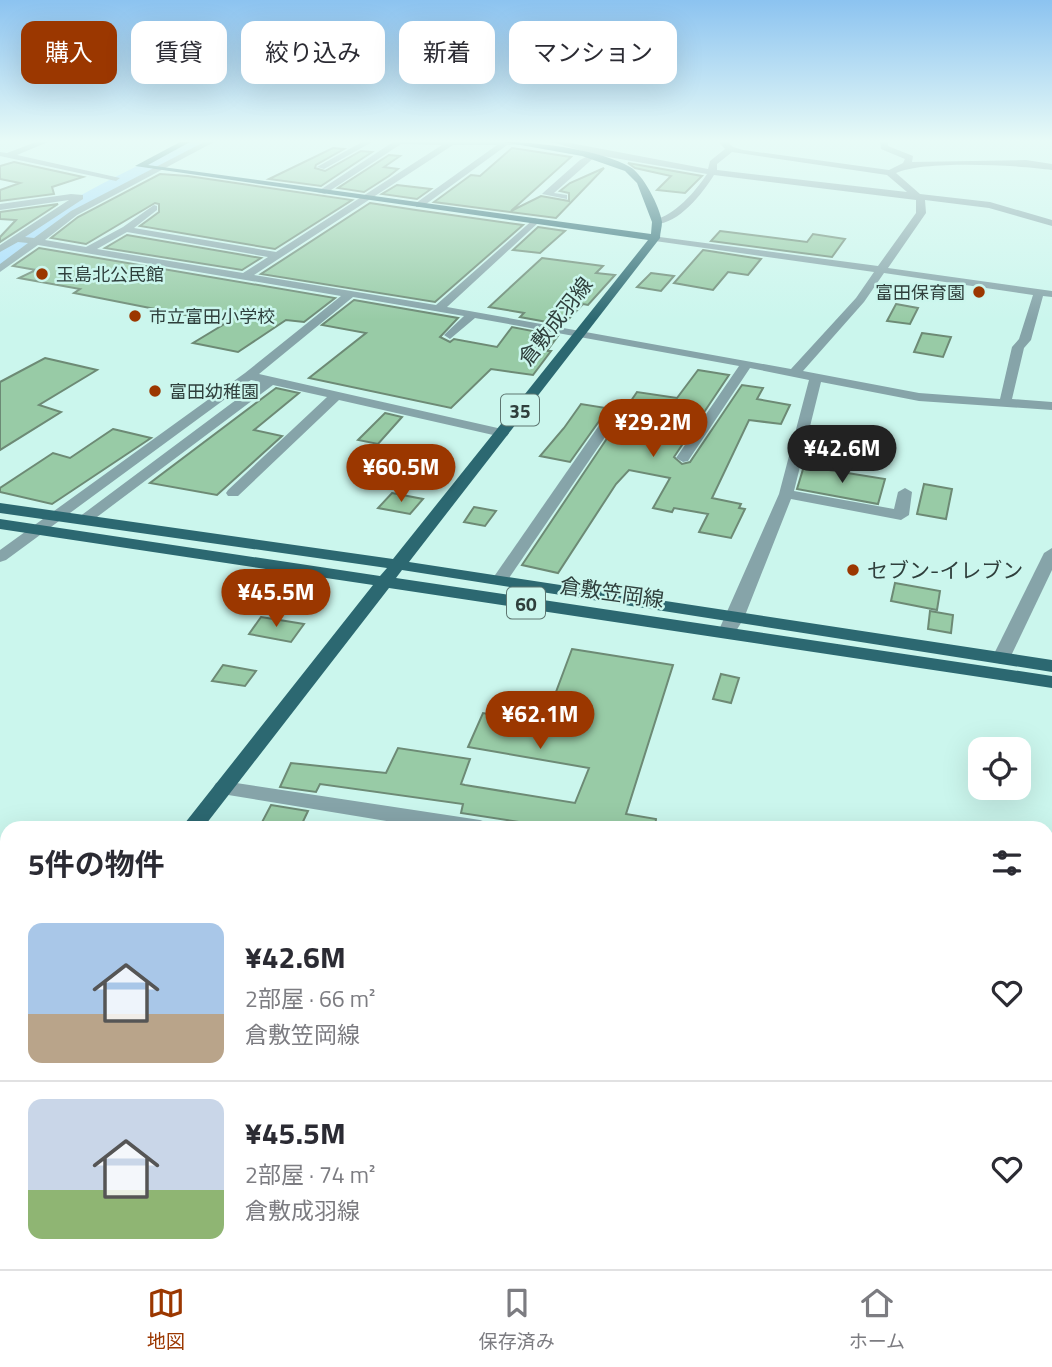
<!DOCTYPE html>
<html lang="ja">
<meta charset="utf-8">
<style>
body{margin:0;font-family:"Titillium Web","Noto Sans JP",sans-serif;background:#f7f7f7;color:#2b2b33;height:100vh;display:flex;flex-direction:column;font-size:26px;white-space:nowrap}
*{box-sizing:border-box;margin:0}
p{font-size:23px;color:#7c7c81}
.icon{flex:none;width:38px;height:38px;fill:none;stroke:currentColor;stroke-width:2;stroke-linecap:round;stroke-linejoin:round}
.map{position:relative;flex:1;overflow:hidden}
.details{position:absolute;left:0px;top:821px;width:1054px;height:450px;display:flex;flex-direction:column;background:#fff;border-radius:21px 21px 0 0;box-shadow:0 7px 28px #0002}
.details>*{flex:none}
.top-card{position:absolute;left:21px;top:21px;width:700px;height:63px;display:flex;gap:14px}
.fabs{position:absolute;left:968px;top:737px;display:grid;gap:14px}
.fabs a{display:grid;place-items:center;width:63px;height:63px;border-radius:14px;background:#fff;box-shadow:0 7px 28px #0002;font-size:35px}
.price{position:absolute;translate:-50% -60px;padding:0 16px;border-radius:24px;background:#9b3700;color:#fff;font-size:23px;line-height:46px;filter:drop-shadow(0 2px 4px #0008)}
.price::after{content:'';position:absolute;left:50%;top:42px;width:21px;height:16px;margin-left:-10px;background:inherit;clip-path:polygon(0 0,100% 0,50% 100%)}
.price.selected{background:#222;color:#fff}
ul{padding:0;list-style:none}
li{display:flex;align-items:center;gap:21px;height:175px;padding:0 28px}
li+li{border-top:2px solid #e1e1e2}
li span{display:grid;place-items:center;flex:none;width:196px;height:140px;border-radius:14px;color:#555}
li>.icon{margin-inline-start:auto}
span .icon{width:84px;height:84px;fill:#fffc;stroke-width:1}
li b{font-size:30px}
h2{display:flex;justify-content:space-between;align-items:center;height:84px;padding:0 28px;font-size:30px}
.chip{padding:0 24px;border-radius:14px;background:#fff;box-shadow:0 7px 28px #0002;font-size:24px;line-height:63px}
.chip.selected{background:#9b3700;color:#fff}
.tab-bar{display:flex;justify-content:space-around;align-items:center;height:98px;border-top:2px solid #e1e1e2;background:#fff;font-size:19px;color:#7c7c81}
.tab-bar a{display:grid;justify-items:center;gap:4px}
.tab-bar .selected{color:#9b3700}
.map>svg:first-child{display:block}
.water{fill:#a3dafd}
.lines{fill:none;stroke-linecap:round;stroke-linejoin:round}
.stream-far1{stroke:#a3dafd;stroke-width:3.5}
.stream{stroke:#a3dafd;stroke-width:9}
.river{fill:#a3dafd;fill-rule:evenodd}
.building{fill:#98cba6;stroke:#6d8a75;stroke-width:2}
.street{fill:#86a4a9;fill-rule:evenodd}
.primary{fill:#2c6871;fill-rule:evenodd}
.poi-dot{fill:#9b3700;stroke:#cbf6ed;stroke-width:2.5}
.labels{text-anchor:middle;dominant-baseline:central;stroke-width:5;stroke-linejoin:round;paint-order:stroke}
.far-poi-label{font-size:18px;fill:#2f3f3c;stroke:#cbf6ed;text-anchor:start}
.shield{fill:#cbf6ed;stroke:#5e7671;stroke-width:2}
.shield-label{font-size:19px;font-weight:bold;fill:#2f3f3c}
.street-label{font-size:21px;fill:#2f3f3c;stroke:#cbf6ed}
.poi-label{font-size:21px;fill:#2f3f3c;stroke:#cbf6ed;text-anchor:start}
</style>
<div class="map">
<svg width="1052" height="1269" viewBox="0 0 1052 1269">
<rect width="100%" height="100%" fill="#cbf6ed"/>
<g class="water">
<path d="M1046 1005 1052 1006V1215L1046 1213Z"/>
<path d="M7 1034V1253L0 1255V1035Z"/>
</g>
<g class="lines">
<path class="stream-far1" d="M91 194 98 195"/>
<path class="stream" d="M562 1269 563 1264"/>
<path class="river" d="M187 142H209L45 232 8 265 0 266V249C55 204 123 173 187 142Z"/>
</g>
<g class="building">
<path d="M333 148 344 149 316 165 315 168 325 171 361 151 372 152 321 186 269 179Z"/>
<path d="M512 148 571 157 511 211 541 196 569 201V193L560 191 570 183 604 168 556 218 434 202 471 175 480 176Z"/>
<path d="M389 155 400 156 384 167 398 169 389 176 364 192 338 188Z"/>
<path d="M14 162 83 177 52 187 54 194 0 201V190L20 183 0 179V166Z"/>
<path d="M628 163 702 176 685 193 657 190 671 176 635 168Z"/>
<path d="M160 174 188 176 352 200 275 249 140 226 159 212V204L155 203 86 244 51 238 78 217Z"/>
<path d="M397 185 431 189 417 199 382 194Z"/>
<path d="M370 203 416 210 523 225 435 302 261 274Z"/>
<path d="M58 204 0 242V237L16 220 0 219V212Z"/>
<path d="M538 227 565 231 540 253 513 250Z"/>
<path d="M720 231 807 242 813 234 845 239 832 257 711 241Z"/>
<path d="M127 235 261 258 242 270 105 248Z"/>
<path d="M39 248 335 298 304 322 286 320 238 352 193 343 226 323 74 293 80 289 19 278 36 270 13 266Z"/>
<path d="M703 250 761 259 748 275 728 272 713 290 674 283Z"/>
<path d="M542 258 603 266 596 273 615 275 588 305 583 304 563 325 520 317 524 313 489 307Z"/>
<path d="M651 273 674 276 661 291 637 287Z"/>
<path d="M354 300 458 318 440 337 450 342 454 339 497 347 512 327 558 336 547 351H551L533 375 491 369 451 408 309 378 366 333 322 325Z"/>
<path d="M896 304 918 308 910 324 887 321Z"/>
<path d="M922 333 951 337 943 357 914 352Z"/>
<path d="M45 358 97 370 39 405 61 412 0 450V382Z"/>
<path d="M698 370 729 375 674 457 682 464 690 462 742 385 763 388 757 399 790 405 781 424 749 420 712 498 741 504 739 508 745 509 731 538 699 532 708 514 674 508 672 512 653 508 670 478 629 470 616 484 558 573 522 565 616 425 608 418 600 420 570 462 540 456 564 428 581 404 624 411 637 392 677 398Z"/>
<path d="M276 388 299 393 254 430 282 436 217 495 150 483Z"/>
<path d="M385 413 402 417 378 444 358 440Z"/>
<path d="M113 429 151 438 52 504 0 492V488L53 453 70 458Z"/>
<path d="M804 466 885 479 878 504 797 489Z"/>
<path d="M924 484 952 489 946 519 917 514Z"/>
<path d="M392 493 423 499 410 514 378 508Z"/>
<path d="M474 507 496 511 485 526 464 522Z"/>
<path d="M895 583 940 591 937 610 891 601Z"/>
<path d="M930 611 953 615 951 633 928 629Z"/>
<path d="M261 617 304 624 291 642 249 634Z"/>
<path d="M572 649 673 665 626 814 656 819 655 828H531L532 824 461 813 463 804 320 784 316 792 280 787 291 763 386 773 398 748 470 759 461 784 465 785 575 803 589 768 468 747 483 713 544 724Z"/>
<path d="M223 665 256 671 245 686 212 681Z"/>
<path d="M721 674 739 678 731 703 713 699Z"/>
<path d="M271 805 308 811 300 828 260 826Z"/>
</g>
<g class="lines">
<g class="street">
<path d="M36 142H48L17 155 120 178 116 181 0 156V152L7 153Z"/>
<path d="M204 142H214L77 215 45 240 86 247 123 227 154 205 157 206V210L134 228 276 252 442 145 401 144 325 194 317 192 393 142H519V145H507L422 207H416V203L497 145H453L254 275 436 305 535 218 540 221 538 223 447 307 791 369 856 298 874 272 655 241 652 240V236L878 266 916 213V200L714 175C702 194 678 225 654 224V220C675 215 695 192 707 174L597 155 554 193 567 195V199L542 194 544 192 580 160 592 154 552 142H565L708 169 710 161 725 149 719 142H728L733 147 743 150 889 170 903 163 905 159 881 149 880 142H888V146L913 156 912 162 1026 160 1052 164V170C1020 165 923 160 896 173L920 194 990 202 1052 220V226L989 208 925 200 926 213 888 268 1052 291V297L1043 296 1031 340 1024 348 1012 399 1052 402V410L919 401 821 382 794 491 894 509 898 492 905 488 912 492 909 515 901 520 791 499 744 618 733 636 727 637 718 632 779 494 809 380 750 368 688 461 683 462 676 458 739 366 475 318 450 339 444 335 464 316 353 297 259 374 502 429 509 433 507 436 502 437 339 400 238 496H228L226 493 228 490 327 397 273 385 89 523H79L76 520 79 517 260 382 251 380 6 560 0 562V550L245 373 341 296 38 245 0 272V264L28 243 18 242 0 252V245L69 200 0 210V204L71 194 83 195V199L25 237 34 238 71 211ZM732 152 887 175 907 192 717 170V164ZM127 232 268 257 243 273 97 249ZM884 273 1033 295 1019 339 1012 347 1000 399 919 393 803 371 864 302Z"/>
<path d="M362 142H372L324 169 317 167Z"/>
<path d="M607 420 614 424 505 584H493L491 581 493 578 602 421Z"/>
<path d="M1052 548V570L1010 658 1001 664 995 662 992 658 1044 553Z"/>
<path d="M223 781 480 820 488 823 490 828H429L216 793 213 788 216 783Z"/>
</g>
<g class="primary">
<path d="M180 142H190L148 165 651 234 652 222 637 183 625 171 582 156 504 142C538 142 601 150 630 167 643 174 660 207 662 222 662 227 660 233 660 238L409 562 1052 660V672L402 570 396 578 1052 676V688L389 588 203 828H181L373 585 0 529V519L380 576 387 568 0 513V503L393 559 648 240 135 166Z"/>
<path d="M7 1051V1080L0 1083V1053Z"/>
</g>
</g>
<linearGradient id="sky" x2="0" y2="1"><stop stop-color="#8cc3f0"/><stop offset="0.44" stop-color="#e8fbf7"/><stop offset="1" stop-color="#e8fbf7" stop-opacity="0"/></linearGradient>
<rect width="1052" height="320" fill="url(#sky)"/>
<g class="poi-dot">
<circle cx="42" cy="274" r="7"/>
<circle cx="979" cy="292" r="7"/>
<circle cx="135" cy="316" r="7"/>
<circle cx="155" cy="391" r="7"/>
<circle cx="853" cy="570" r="7"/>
</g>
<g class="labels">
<g class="far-poi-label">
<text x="56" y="274">玉島北公民館</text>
<text x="965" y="292" text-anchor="end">富田保育園</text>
<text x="149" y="316">市立富田小学校</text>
<text x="169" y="391">富田幼稚園</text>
</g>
<g class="shield">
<rect x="501" y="394.5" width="38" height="31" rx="5"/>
<rect x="507" y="587.5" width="38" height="31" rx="5"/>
</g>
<g class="shield-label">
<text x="520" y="410">35</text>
<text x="526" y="603">60</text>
</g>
<g class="street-label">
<text transform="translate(555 321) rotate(-52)">倉敷成羽線</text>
<text transform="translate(612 592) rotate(8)">倉敷笠岡線</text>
</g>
<g class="poi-label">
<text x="867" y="570">セブン-イレブン</text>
</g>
</g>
</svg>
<div class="fabs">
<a><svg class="icon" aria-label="locate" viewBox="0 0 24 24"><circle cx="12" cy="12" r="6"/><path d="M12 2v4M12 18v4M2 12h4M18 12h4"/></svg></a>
</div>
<b class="price" style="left:653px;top:459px">¥29.2M</b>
<b class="price selected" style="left:842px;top:485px">¥42.6M</b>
<b class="price" style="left:401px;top:504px">¥60.5M</b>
<b class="price" style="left:276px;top:629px">¥45.5M</b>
<b class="price" style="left:540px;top:751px">¥62.1M</b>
<div class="top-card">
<a class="chip selected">購入</a>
<a class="chip">賃貸</a>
<a class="chip">絞り込み</a>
<a class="chip">新着</a>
<a class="chip">マンション</a>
</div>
<section class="details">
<h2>5件の物件<svg class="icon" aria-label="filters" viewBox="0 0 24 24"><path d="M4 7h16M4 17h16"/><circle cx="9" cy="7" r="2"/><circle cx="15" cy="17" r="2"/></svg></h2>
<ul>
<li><span style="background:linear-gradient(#a9c7e8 65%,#b9a48a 0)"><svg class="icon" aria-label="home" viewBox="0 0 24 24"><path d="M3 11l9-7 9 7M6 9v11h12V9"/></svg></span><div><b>¥42.6M</b><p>2部屋 · 66 m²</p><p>倉敷笠岡線</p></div><svg class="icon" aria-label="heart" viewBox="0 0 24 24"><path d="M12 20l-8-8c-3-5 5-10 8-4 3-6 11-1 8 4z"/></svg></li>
<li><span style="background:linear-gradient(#c9d6e8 65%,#8fb573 0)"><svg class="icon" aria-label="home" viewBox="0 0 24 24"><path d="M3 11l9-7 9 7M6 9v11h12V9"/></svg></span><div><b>¥45.5M</b><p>2部屋 · 74 m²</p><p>倉敷成羽線</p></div><svg class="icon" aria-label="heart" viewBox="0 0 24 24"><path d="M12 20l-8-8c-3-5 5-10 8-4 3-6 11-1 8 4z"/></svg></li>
</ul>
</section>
</div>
<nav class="tab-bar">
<a class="selected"><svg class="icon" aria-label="map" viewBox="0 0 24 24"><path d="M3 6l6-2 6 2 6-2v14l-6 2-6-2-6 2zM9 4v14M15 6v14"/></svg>地図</a>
<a><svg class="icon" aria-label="saved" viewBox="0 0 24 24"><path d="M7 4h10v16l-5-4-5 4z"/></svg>保存済み</a>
<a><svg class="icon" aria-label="home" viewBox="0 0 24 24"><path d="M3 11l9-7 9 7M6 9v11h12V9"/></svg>ホーム</a>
</nav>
